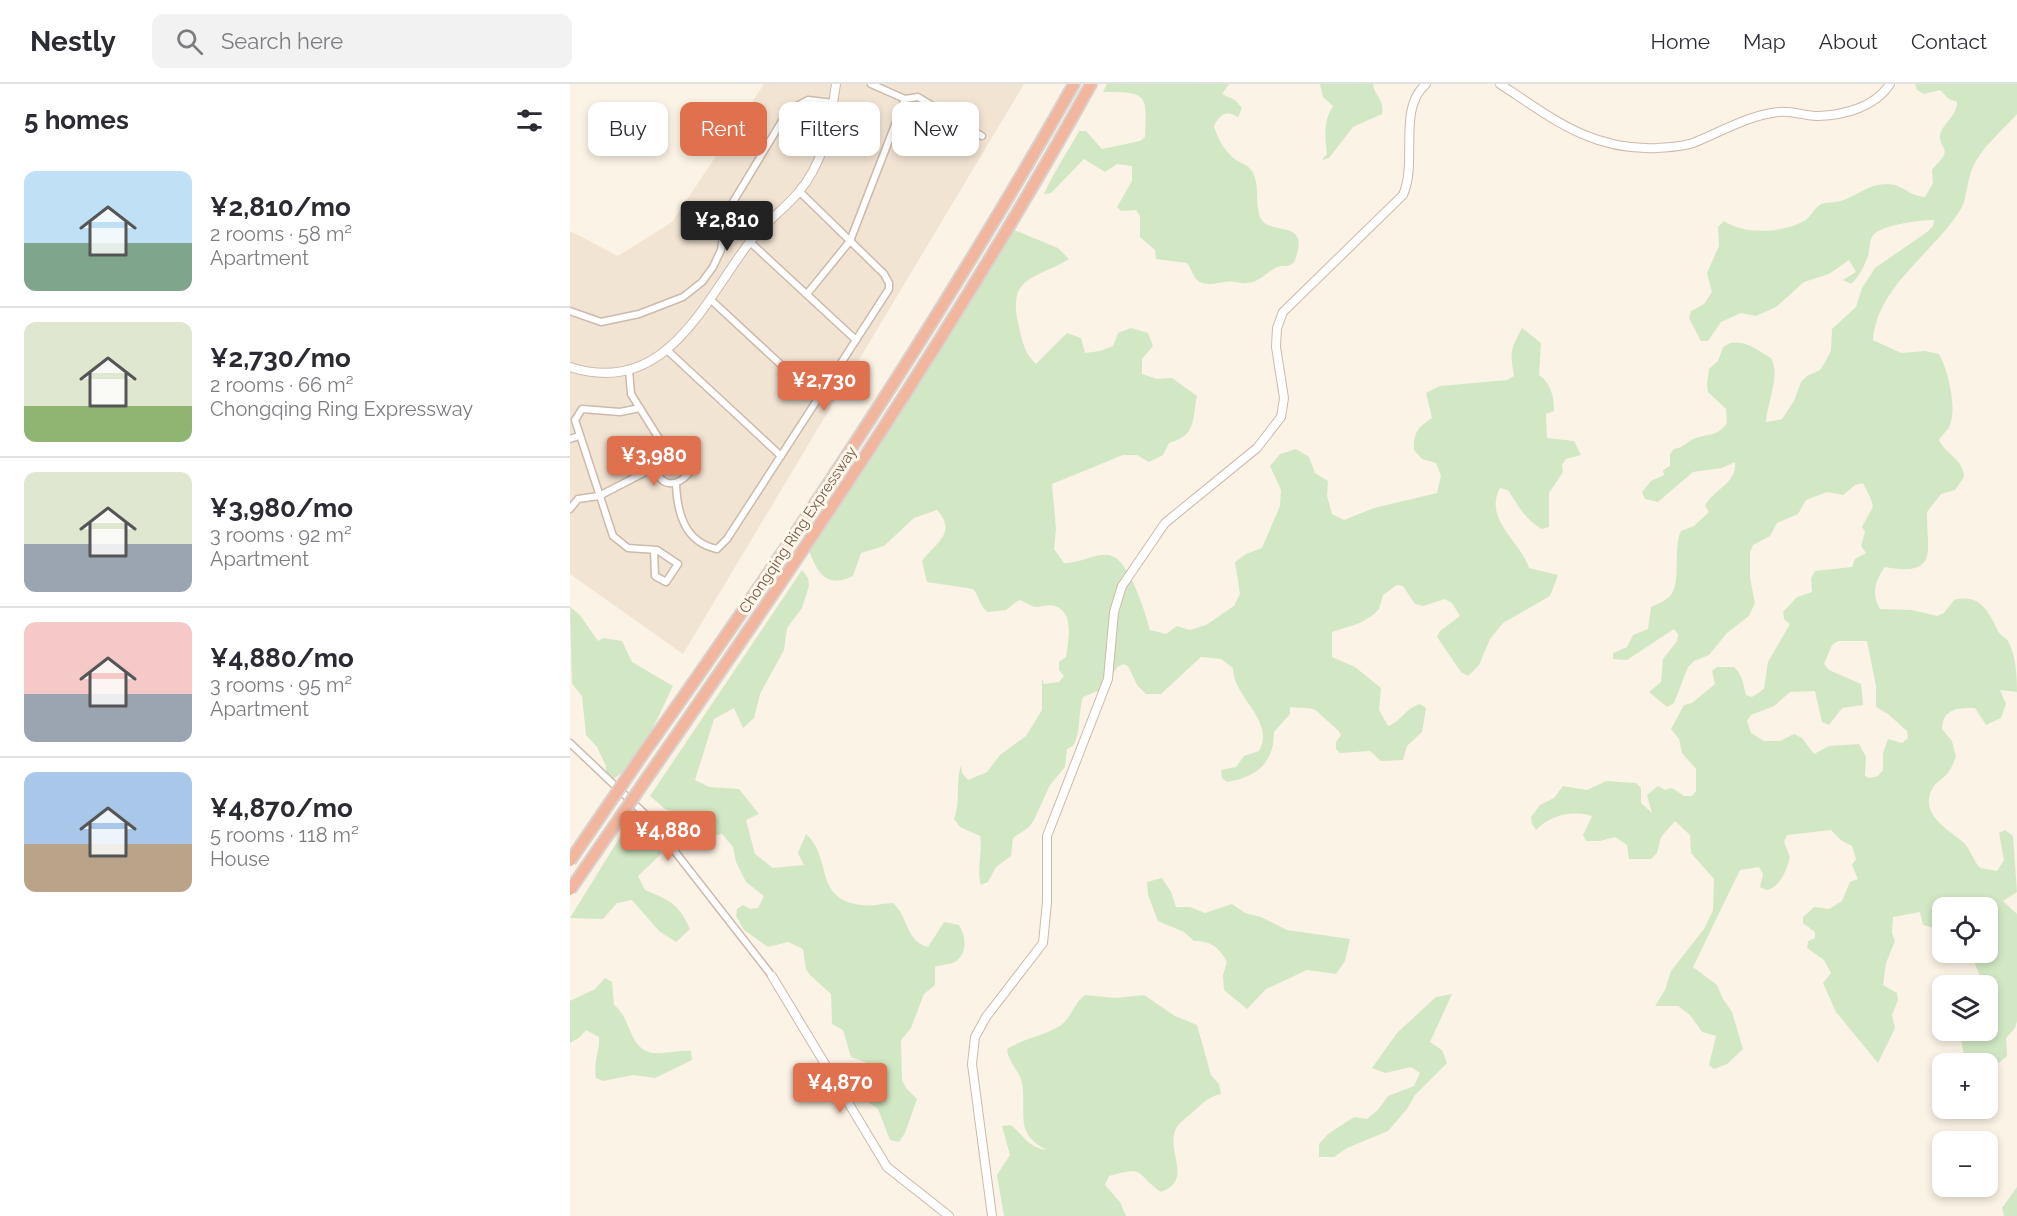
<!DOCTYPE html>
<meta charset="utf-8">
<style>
body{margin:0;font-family:Raleway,sans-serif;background:#f2f2f3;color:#2b2b33;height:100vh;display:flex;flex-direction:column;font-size:22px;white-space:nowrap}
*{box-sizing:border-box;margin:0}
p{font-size:20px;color:#7c7c81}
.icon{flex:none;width:33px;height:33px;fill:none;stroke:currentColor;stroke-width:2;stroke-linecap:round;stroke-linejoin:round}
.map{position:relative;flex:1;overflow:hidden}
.panel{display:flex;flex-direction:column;background:#fff;width:570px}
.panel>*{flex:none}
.banner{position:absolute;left:18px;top:18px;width:570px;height:54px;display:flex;gap:12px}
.controls{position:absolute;left:1362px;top:813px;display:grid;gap:12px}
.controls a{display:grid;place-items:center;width:66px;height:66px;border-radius:12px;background:#fff;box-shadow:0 3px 9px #0003;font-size:30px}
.price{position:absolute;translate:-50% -51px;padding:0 14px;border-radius:6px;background:#df714f;color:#fff;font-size:20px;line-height:39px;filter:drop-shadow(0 2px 3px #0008)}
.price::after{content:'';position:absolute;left:50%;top:36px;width:18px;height:14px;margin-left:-9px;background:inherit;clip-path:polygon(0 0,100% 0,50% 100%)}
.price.active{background:#222;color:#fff}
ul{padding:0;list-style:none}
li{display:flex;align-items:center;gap:18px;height:150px;padding:0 24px}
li+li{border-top:2px solid #e1e1e2}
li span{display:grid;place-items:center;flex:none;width:168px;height:120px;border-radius:12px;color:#555}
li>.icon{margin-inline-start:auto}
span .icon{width:72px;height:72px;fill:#fffc;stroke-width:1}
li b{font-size:26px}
h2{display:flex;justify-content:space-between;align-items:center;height:72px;padding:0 24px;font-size:26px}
.pill{padding:0 21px;border-radius:12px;background:#fff;box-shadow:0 3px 9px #0003;font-size:21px;line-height:54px}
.pill.active{background:#df714f;color:#fff}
header{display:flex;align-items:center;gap:36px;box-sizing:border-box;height:84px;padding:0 30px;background:#fff;border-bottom:2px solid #e1e1e2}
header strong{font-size:28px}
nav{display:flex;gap:33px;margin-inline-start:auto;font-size:21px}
.search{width:420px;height:54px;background:#f2f2f3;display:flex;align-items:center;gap:15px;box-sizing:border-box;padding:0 21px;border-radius:12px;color:#7c7c81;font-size:22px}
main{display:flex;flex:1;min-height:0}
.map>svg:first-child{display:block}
.residential{fill:#f2e4d3}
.green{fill:#d2e8c4;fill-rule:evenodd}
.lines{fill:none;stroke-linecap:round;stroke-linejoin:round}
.minor-casing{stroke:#ccbaab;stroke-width:9}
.tertiary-casing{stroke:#ccbaab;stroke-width:10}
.motorway-casing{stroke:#d8d1cd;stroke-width:14}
.minor{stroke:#fff;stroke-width:6}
.tertiary{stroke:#fff;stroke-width:8}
.motorway{stroke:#f2b59e;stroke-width:10}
.motorway-bridge-casing{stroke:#d8d1cd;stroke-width:14;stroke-linecap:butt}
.motorway-bridge{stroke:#f2b59e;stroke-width:10}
.labels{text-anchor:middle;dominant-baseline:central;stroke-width:6;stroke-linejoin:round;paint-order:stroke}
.street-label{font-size:15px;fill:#72594b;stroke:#fef7ea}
</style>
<header>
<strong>Nestly</strong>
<div class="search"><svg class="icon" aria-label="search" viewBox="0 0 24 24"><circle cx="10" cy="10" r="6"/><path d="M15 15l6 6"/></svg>Search here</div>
<nav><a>Home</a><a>Map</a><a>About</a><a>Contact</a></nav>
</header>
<main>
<section class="panel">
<h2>5 homes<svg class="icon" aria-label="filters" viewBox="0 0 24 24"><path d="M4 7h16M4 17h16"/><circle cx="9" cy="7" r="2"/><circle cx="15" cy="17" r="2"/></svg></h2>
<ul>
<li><span style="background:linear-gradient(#bfe0f5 60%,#7fa58c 0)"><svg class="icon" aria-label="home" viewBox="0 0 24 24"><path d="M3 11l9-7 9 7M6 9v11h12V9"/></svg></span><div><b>¥2,810/mo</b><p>2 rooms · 58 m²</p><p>Apartment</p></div></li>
<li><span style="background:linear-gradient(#dfe7d0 70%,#8fb573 0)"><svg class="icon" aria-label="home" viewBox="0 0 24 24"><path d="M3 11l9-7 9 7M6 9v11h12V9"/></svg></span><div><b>¥2,730/mo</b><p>2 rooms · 66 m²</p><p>Chongqing Ring Expressway</p></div></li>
<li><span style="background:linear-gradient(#dfe7d0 60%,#9aa5b1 0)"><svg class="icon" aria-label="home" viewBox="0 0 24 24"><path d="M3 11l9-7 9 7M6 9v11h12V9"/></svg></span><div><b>¥3,980/mo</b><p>3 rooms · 92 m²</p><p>Apartment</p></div></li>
<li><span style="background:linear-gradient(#f6c9c9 60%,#9aa5b1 0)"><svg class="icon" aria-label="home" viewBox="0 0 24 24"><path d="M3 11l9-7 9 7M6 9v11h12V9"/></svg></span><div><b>¥4,880/mo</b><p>3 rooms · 95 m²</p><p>Apartment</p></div></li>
<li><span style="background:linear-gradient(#a9c7e8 60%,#b9a48a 0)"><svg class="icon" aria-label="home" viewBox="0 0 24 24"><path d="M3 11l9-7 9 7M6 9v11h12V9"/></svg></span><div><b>¥4,870/mo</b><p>5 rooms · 118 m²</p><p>House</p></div></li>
</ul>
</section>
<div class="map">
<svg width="1447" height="1132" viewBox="0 0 1447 1132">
<rect width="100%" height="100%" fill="#fbf3e5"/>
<path class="residential" d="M194 0H454L113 570 0 490V147L48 172 102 138Z"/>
<g class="green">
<path d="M537 0H659L652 10 665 16 672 24 668 33C656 26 650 30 644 42 647 54 655 68 666 76 671 79 678 81 681 86 691 98 684 121 691 135 700 151 737 136 727 170 725 175 725 179 720 181 715 183 711 181 707 183 691 192 687 203 665 198 652 195 637 206 626 195 622 190 621 184 617 179L586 175 585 166 570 153V132L566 126 551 127 547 123 562 97V82L547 80 535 88 514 75 481 109 474 110C484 87 498 68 509 47H516L532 65 570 57 575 53C577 10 578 8 533 8Z"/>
<path d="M750 0H803C805 13 815 16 812 30L783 43 759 74 752 76 757 70C755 53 753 37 763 22L753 13Z"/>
<path d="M1345 0H1447V30C1433 46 1411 64 1403 83 1397 95 1397 113 1392 123 1366 168 1307 201 1303 256L1331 269 1355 267 1369 270C1378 286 1387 323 1380 341 1378 347 1372 350 1369 356 1376 371 1393 374 1394 393L1385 406 1371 410 1357 428C1356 465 1371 493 1315 483 1305 497 1301 509 1310 525L1342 526 1367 532 1374 529 1384 516C1410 509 1419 528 1428 547 1430 551 1436 554 1438 557 1446 571 1447 593 1447 608L1430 606 1436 620 1431 634 1416 641 1405 624C1388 624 1373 624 1372 645L1382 657 1386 673C1383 680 1380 688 1374 693 1371 696 1367 698 1364 702 1347 728 1376 744 1392 757 1400 764 1403 776 1410 784L1427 787 1434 776 1429 749 1435 746 1443 752 1447 808 1433 817 1447 830V937L1445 944 1436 954 1437 972 1424 983V1008L1418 1019V980L1395 979 1391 954 1395 947 1418 946V902L1411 901V894L1405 880 1407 873 1413 869 1426 871 1418 867V824H1372V846L1353 841 1350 828 1323 833 1322 849 1325 857 1316 879 1313 901 1327 909 1328 916 1322 931 1325 944 1308 979 1266 928 1253 899 1261 889 1254 876 1237 864 1238 857 1245 854V848L1233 839V833L1244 823 1259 825 1272 817 1280 798 1288 795 1282 781 1286 775 1282 762 1272 757 1261 746 1217 751 1214 758 1220 773C1217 786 1210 803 1197 806L1190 803 1193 790 1189 783 1170 786 1123 883 1147 901 1153 915 1162 928 1173 965 1157 980 1144 985 1139 981 1146 952 1132 948 1120 931 1108 922H1085L1095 906 1101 887 1134 845 1143 826 1144 795 1121 769 1120 751 1105 737 1091 753 1087 769 1081 775H1059L1057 761 1045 753 1030 757H1016L1013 751 1022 732C1003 726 980 731 966 746L962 740 961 733 970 721 984 714 993 702 1017 706 1036 697 1066 699 1071 704V719L1082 729 1077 711 1088 702 1095 706 1102 704 1114 712H1122L1126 707V685L1112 669 1109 655 1101 645 1114 621 1122 619 1145 600 1142 587 1147 583H1164C1173 592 1173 599 1176 611L1182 613 1194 605 1198 578 1220 540 1214 535 1213 528 1227 513 1242 508 1241 494 1245 487 1282 483 1285 475 1296 469 1291 462 1295 448 1292 443C1305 417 1307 428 1293 399L1285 401 1273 411 1257 408 1236 416 1228 430 1207 439 1200 452 1183 461 1180 468V494L1185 519 1179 532 1157 549 1139 571 1124 577 1118 583 1104 619 1097 623 1079 608 1091 598 1093 575 1107 557 1108 550 1104 545 1057 576 1043 575V569L1057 563 1063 551 1078 545 1081 523C1086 520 1093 518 1098 514 1113 503 1102 465 1111 447L1124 442 1139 428 1135 422C1144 404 1167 400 1165 378L1152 384 1123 388 1088 418 1075 415 1072 408 1081 397 1094 391 1093 386 1100 382V370L1104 365C1114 364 1117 357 1126 354 1140 349 1147 353 1157 339L1156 325 1138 308 1137 300 1139 285 1148 277 1153 263C1169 251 1187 266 1201 274 1211 292 1197 318 1196 338L1212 335 1224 317 1231 298 1237 292 1250 286 1254 280 1261 267 1262 245 1286 223 1292 204 1305 184 1357 148 1363 142 1364 136C1351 136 1308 141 1302 153 1299 159 1300 166 1298 172 1294 182 1290 192 1281 200L1273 196 1286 188 1279 176 1259 190 1234 198 1206 223 1186 232 1171 229 1151 238 1138 257H1131L1119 234 1121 227 1134 220 1142 208 1137 189 1149 162 1148 143 1154 137C1174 151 1213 149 1234 137 1241 133 1244 124 1251 120 1256 118 1260 119 1265 118 1285 116 1300 95 1325 101 1335 104 1343 113 1355 113L1363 99 1362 86C1365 81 1372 76 1374 71 1377 64 1369 60 1370 52 1372 39 1387 33 1387 18L1379 15 1370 6 1354 10 1347 6ZM1268 557H1297L1306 602V623L1318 630 1337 647 1338 654 1332 659 1318 655 1313 669V686L1308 692 1300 694 1295 692 1296 673 1289 660 1259 662 1244 670 1232 654 1224 650 1210 657H1194L1181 649 1177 637 1181 631 1204 622 1220 608 1245 607 1252 638 1259 641 1272 624 1293 621 1291 600 1259 586 1254 580 1262 561Z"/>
<path d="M444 146 488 164 499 175C465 196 436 191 449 243 453 259 454 268 466 280L497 249 511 254 515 269 530 267 543 262 548 249 561 244 578 249 583 262 572 275V290L587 295 602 294 627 312C622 336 627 351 599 359L593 371 579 378 567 371H553L482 400 486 445 484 465 494 479C510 479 527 469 539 471 559 474 575 528 580 546L596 550 607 542 620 546 636 541 664 522 670 510 665 478 676 470 692 464 710 422 711 406 700 382 710 370 726 365 739 373 745 389 758 397 757 412 762 430 774 436 804 424 867 409 871 392 866 379 852 375 844 366C843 349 848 343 862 334L856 309 870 302 937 296 944 292C940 267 940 267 952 244L971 259 969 291C981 299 984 313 984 327L976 330 977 354 1004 357 1011 371 996 375 992 381 993 388 979 409V443L972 445C955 436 948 421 938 406L930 404C913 435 951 458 959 484L988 491 980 512 933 539 920 555 909 581 898 592 891 588 867 553 870 547 890 532 882 519 875 515 853 522 845 520 833 502 827 501 813 511 809 525 803 531 790 539 762 548V573L785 583 811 604 809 626 818 642C831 638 834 625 850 620L856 624 852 648 837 662 833 676 811 677 800 667 770 669 766 665V658L771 651C768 645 765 644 761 640 738 620 751 626 720 623V630L704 648C704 679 687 693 657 698L652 694 651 686 666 683 674 672 689 667C706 636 663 614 663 584L651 575 631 573 591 610H576L567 601 558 582 553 580 547 583 535 604 513 613C508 629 511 649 503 662L497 665 495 683 480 701 464 736 459 743 443 754 441 772 426 783 418 798 411 801C406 784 413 770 410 752L390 743 384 735C391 717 385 700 391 681L392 689 398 696 417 688 430 671 456 652 472 626V594L474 600 489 598 494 592 489 586V578L496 573C498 557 505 529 485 522 477 519 469 525 462 522 457 520 454 517 449 516L436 526 418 528C408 521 410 512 403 505L357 498 352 477C365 459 388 449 367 426L344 434 314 462 291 469 283 492C256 505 248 489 239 467Z"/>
<path d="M232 486 238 494 239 502 232 524 217 544 214 566 190 610 184 634 173 644 164 624 144 635 125 696 139 703 169 705 189 730 176 736 185 770 203 784 234 781 228 769 236 750C263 774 243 815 291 821 301 823 313 819 323 819 339 833 335 857 358 863L374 838 389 841C396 852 398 869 385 878 379 881 371 880 365 883V901L354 910 341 944 331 956 332 996 336 1004 347 1015 335 1049 329 1058 320 1056 308 1025 296 1017 294 1011 300 1007 304 987 300 980 281 973 273 946 262 940 261 910 240 891 236 885 233 865 218 858 198 863 174 846 166 832 167 825 173 821 180 825 188 824 194 812 176 798 166 778 163 763 152 750 123 756 119 752 118 745 122 737 95 725 80 712Z"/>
<path d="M0 523 10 531 28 557 33 554 52 557 62 578 103 602C90 627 65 694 35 697L36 682 27 663 16 651 12 612 2 600Z"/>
<path d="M60 737 92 769 68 792 75 806C101 817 108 819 120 845L106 858 89 847 62 816 47 819 33 835 0 834Z"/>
<path d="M592 794 601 808 606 823H620L635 829 662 820 675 829 691 833 717 846 780 855 775 877 766 890 737 886 696 905 677 925 654 906 653 891 657 878C649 863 641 857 624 857L614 848 588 837 578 811 577 798Z"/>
<path d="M35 894 42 898 44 921C62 934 58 965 83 969 96 970 109 966 121 967L122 976 85 994 63 991 33 997 26 994C23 979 30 967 29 953L16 946 10 953 0 959V917L25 905Z"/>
<path d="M882 910 860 958 872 966 877 979 845 1011 837 1025 818 1047 777 1064 764 1073H749V1060L758 1050 784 1033 797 1035 808 1026 818 1012 844 1002 850 989 841 983 815 989 802 984 827 949 866 913Z"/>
<path d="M515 911 545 914 574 911 605 932 627 941 641 991 649 1000 651 1010C639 1012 633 1019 624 1027 618 1033 608 1038 605 1047 597 1069 623 1096 591 1108 565 1090 577 1081 539 1092L535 1101 550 1118 556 1132H434L427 1091 440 1071 432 1042 441 1041C454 1052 459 1064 476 1066 468 1061 460 1056 456 1047 451 1036 455 1014 452 999 449 986 438 978 437 965 453 955 472 952 488 943 501 936 503 920 515 911Z"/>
<path d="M1447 1103V1132H1434L1432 1124Z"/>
</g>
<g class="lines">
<g class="minor-casing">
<g id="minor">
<path d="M301 0 335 15 348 13 412 52"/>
<path d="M180 158 286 256"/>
<path d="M237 210 280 157 335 15"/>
<path d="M140 215 248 315"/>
<path d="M0 227 31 238 69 230 113 213 132 198 143 183 151 166 157 128 218 27 238 16 264 19"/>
<path d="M98 267 211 372"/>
<path d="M59 286 61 310 93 361 84 376C92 439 166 353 93 361"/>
<path d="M70 324 50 328 12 325 5 336 43 452 58 464 87 466 108 480 96 498 85 492 84 466"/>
<path d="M0 355 9 352"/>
<path d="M106 399C107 428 114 458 147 465L157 455 319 205V199L314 190 229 107"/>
<path d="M0 425 8 415 29 412 85 383"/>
<path d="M0 659 78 733 202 892"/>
</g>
</g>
<g class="tertiary-casing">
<g id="tertiary">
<path d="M930 0C982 34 1021 67 1087 64 1098 63 1112 63 1123 59 1151 48 1176 32 1208 28 1221 26 1235 32 1248 32 1275 31 1305 23 1320 0"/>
<path d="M0 283C93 313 131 224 176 163 190 143 211 128 227 110 255 78 260 41 266 0"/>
<path d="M202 892 317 1083 379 1132"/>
<path d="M422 1132 402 980 405 953 416 933 473 859 477 818V752L538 595 544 528 552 502 595 439 687 364 711 333 714 314 706 263 707 244 713 228 833 111C848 77 827 25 856 0"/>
</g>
</g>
<g class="motorway-casing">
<g id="motorway">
<path d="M73 670C227 453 373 232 504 0"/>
<path d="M88 678C241 457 391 235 521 0"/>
</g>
</g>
<use href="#minor" class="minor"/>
<use href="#tertiary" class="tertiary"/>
<use href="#motorway" class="motorway"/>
<g class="motorway-bridge-casing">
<g id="motorway-bridge">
<path d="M0 777 73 670"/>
<path d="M0 806 88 678"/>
</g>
</g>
<use href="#motorway-bridge" class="motorway-bridge"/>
</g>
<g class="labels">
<g class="street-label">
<text transform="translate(228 446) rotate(-56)">Chongqing Ring Expressway</text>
</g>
</g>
</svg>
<div class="controls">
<a><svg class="icon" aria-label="locate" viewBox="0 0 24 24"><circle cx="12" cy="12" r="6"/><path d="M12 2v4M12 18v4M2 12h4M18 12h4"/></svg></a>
<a><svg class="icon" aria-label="layers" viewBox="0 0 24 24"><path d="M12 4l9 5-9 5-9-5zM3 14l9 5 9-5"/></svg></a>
<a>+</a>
<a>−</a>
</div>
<b class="price active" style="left:157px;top:168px">¥2,810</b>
<b class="price" style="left:254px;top:328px">¥2,730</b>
<b class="price" style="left:84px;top:403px">¥3,980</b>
<b class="price" style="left:98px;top:778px">¥4,880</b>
<b class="price" style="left:270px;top:1030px">¥4,870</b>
<div class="banner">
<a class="pill">Buy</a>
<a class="pill active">Rent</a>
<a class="pill">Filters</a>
<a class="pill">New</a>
</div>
</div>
</main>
